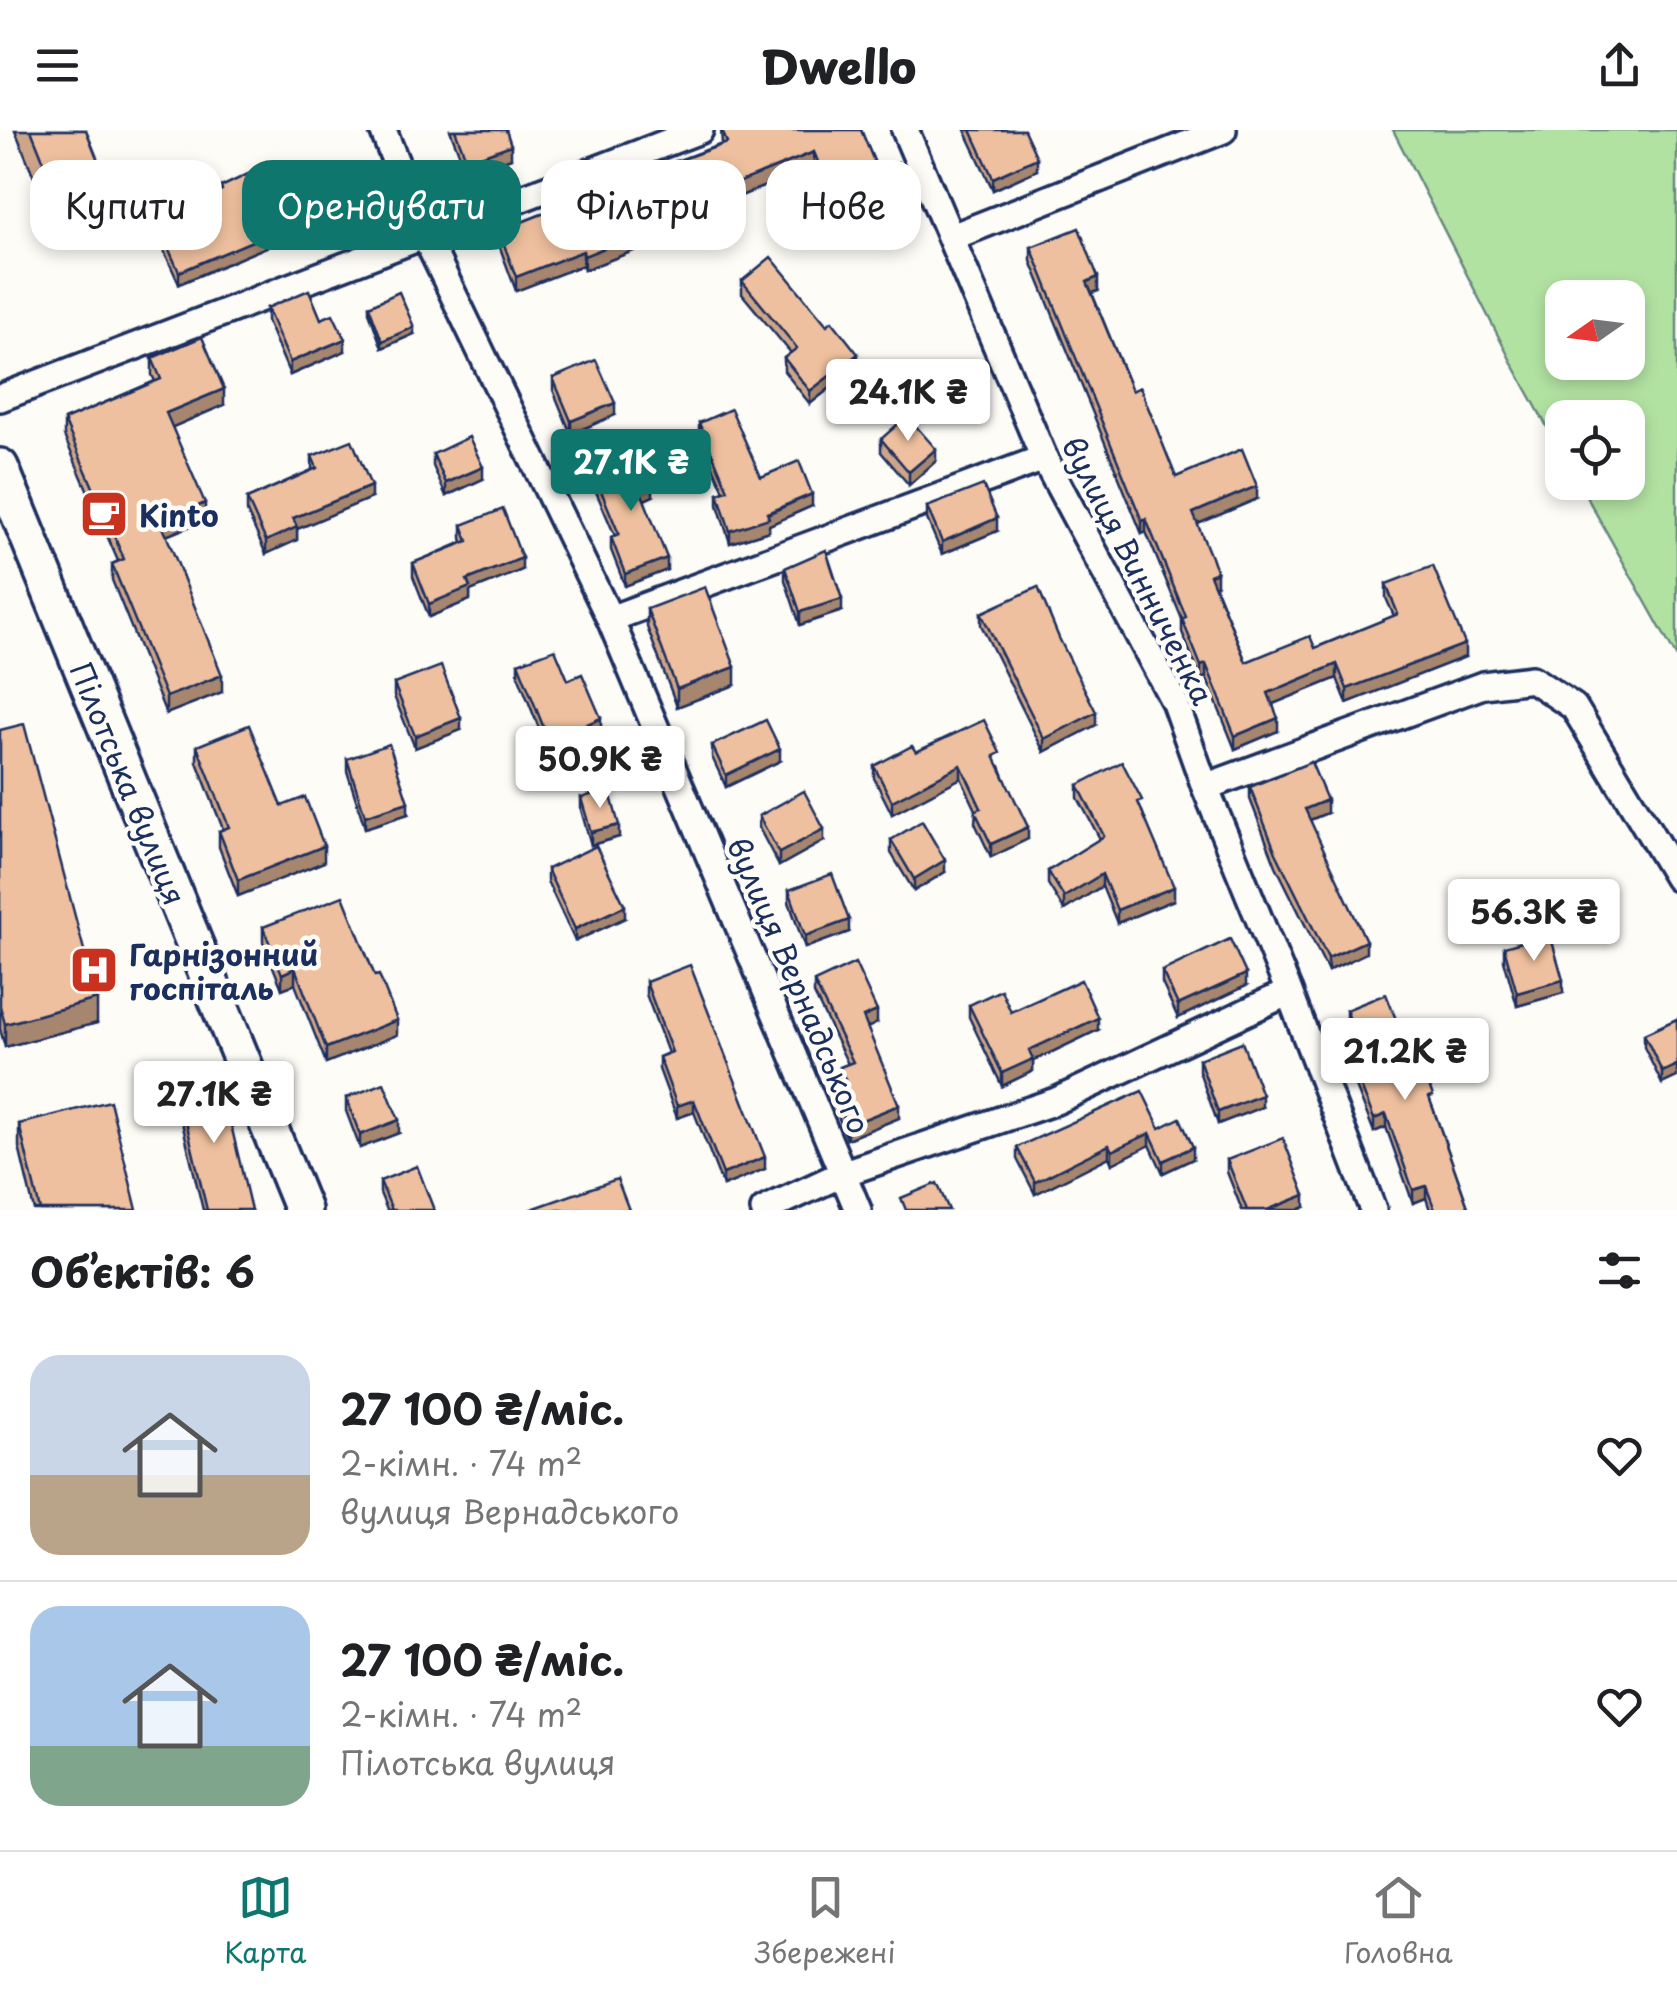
<!DOCTYPE html>
<html lang="uk">
<meta charset="utf-8">
<style>
body{margin:0;font-family:"Playpen Sans",sans-serif;background:#f2f2f2;color:#202124;height:100vh;display:flex;flex-direction:column;font-size:38px;white-space:nowrap}
*{box-sizing:border-box;margin:0}
p{font-size:32px;color:#757577}
.icon{flex:none;width:55px;height:55px;fill:none;stroke:currentColor;stroke-width:2;stroke-linecap:round;stroke-linejoin:round}
.map{position:relative;height:1080px;overflow:hidden}
.sheet{display:flex;flex-direction:column;background:#fff;flex:1}
.sheet>*{flex:none}
.top-card{position:absolute;left:30px;top:30px;width:1000px;height:90px;display:flex;gap:20px}
.needle{width:65px;rotate:256deg}
.fabs{position:absolute;left:1545px;top:150px;display:grid;gap:20px}
.fabs a{display:grid;place-items:center;width:100px;height:100px;border-radius:20px;background:#fff;box-shadow:0 5px 15px #0003;font-size:50px}
.price{position:absolute;translate:-50% -85px;padding:0 22px;border-radius:10px;background:#fff;color:#222;font-size:32px;line-height:65px;filter:drop-shadow(0 2px 5px #0008)}
.price::after{content:'';position:absolute;left:50%;top:60px;width:30px;height:22px;margin-left:-15px;background:inherit;clip-path:polygon(0 0,100% 0,50% 100%)}
.price.selected{background:#0f766e;color:#fff}
ul{padding:0;list-style:none}
li{display:flex;align-items:center;gap:30px;height:250px;padding:0 30px}
li+li{border-top:2px solid #e0e0e0}
li span{display:grid;place-items:center;flex:none;width:280px;height:200px;border-radius:30px;color:#555}
li>.icon{margin-inline-start:auto}
span .icon{width:120px;height:120px;fill:#fffc;stroke-width:1}
li b{font-size:42px}
h2{display:flex;justify-content:space-between;align-items:center;height:120px;padding:0 30px;font-size:42px}
.pill{padding:0 35px;border-radius:30px;background:#fff;box-shadow:0 5px 15px #0003;font-size:35px;line-height:90px}
.pill.selected{background:#0f766e;color:#fff}
header{display:flex;justify-content:space-between;align-items:center;height:130px;padding:0 30px;background:#fff;font-size:45px;font-weight:800}
.dock{display:flex;justify-content:space-around;align-items:center;height:140px;border-top:2px solid #e0e0e0;background:#fff;font-size:28px;color:#757577}
.dock a{display:grid;justify-items:center;gap:5px}
.dock .selected{color:#0f766e}
.map>svg:first-child{display:block}
.green{fill:#b2e2a2;stroke:#668880;stroke-width:2.5;fill-rule:evenodd}
.lines{fill:none;stroke-linecap:round;stroke-linejoin:round}
.street-casing{stroke:#1b2f5e;stroke-width:32}
.secondary-casing{stroke:#1b2f5e;stroke-width:42}
.street{stroke:#fdfcf7;stroke-width:25}
.secondary{stroke:#fdfcf7;stroke-width:35}
.wall{fill:#cea589;stroke:#1b2f5e;stroke-width:2.5}
.shaded-wall{fill:#a7866f;stroke:#1b2f5e;stroke-width:2.5}
.building{fill:#efc09f;stroke:#1b2f5e;stroke-width:2.5}
.labels{text-anchor:middle;dominant-baseline:central;stroke-width:9;stroke-linejoin:round;paint-order:stroke}
.poi-label{font-size:30px;font-weight:bold;fill:#1b2f5e;stroke:#fdfcf7;text-anchor:start}
.street-label{font-size:30px;fill:#1b2f5e;stroke:#fdfcf7}
</style>
<header><svg class="icon" aria-label="menu" viewBox="0 0 24 24"><path d="M4 6h16M4 12h16M4 18h16"/></svg>Dwello<svg class="icon" aria-label="share" viewBox="0 0 24 24"><path d="M12 15V3M7 8l5-5 5 5M5 13v7h14v-7"/></svg></header>
<div class="map">
<svg width="1677" height="1080" viewBox="0 0 1677 1080">
<rect width="100%" height="100%" fill="#fdfcf7"/>
<filter id="ink" filterUnits="userSpaceOnUse"><feTurbulence type="fractalNoise" baseFrequency=".01" numOctaves="2"/><feDisplacementMap in="SourceGraphic" scale="20" xChannelSelector="R" yChannelSelector="G"/><feConvolveMatrix kernelMatrix="1 2 1 2 8 2 1 2 1" color-interpolation-filters="sRGB"/></filter>
<g filter="url(#ink)">
<path class="green" d="M1393 0H1677V528L1579 353 1628 352V288H1562V324L1511 231ZM1562 168H1628V232H1562Z"/>
<g class="lines">
<g class="street-casing">
<g id="street">
<path d="M383 0 425 106 610 489 858 1080"/>
<path d="M905 0 1044 328 1175 573 1205 657 1289 862 1373 1080"/>
<path d="M952 107 1223 0"/>
<path d="M0 268 700 0"/>
<path d="M610 489 1044 328"/>
<path d="M1205 657 1483 555 1532 549 1574 577 1677 748"/>
<path d="M764 1080 844 1043 1056 971 1289 862"/>
</g>
</g>
<g class="secondary-casing">
<path id="secondary" d="M0 337 303 1080"/>
</g>
<use href="#street" class="street"/>
<use href="#secondary" class="secondary"/>
</g>
<g class="wall">
<path d="M15 0H86L105 88 58 107Z"/>
<path d="M450 0H506L511 28 467 44Z"/>
<path d="M721 0H861L878 41 910 75 841 103 814 36 709 79V92L584 140 583 135 516 161 499 115V101L562 76V67L617 53 722 14Z"/>
<path d="M965 0H1024L1037 40 993 60Z"/>
<path d="M321 47 364 81 336 92 321 53Z"/>
<path d="M221 57 292 106 179 154 156 103V90L221 61Z"/>
<path d="M1031 117 1098 161 1092 163 1132 261 1176 347 1257 369 1197 394 1217 455 1215 456 1246 532 1315 518 1394 486 1386 468V454L1465 527 1347 573 1337 548 1273 574 1278 601 1235 619 1206 547 1201 549 1182 502V489L1146 402 1142 404 1031 131Z"/>
<path d="M742 151 858 236 810 274 784 241V228L791 223 742 164Z"/>
<path d="M369 176 414 204 382 218 369 182Z"/>
<path d="M267 178 321 189 345 221 290 245 267 191Z"/>
<path d="M152 228 224 275 172 297 205 390 166 406 222 562 166 584 112 450V434L118 431 64 306V290L155 251 152 245Z"/>
<path d="M553 248 615 285 571 304 553 260Z"/>
<path d="M699 293 761 347 812 376 769 395V401L730 413 718 375V363L724 361 699 305Z"/>
<path d="M881 309 936 331 909 355 881 322Z"/>
<path d="M433 324 483 349 446 366 433 336Z"/>
<path d="M312 326 371 368 297 399V410L266 424 247 382V369L312 340Z"/>
<path d="M594 344 653 366 644 370 667 440 625 456 611 420V407L615 406 594 357Z"/>
<path d="M927 377 997 401 942 424 927 389Z"/>
<path d="M462 395 522 440 470 461V470L429 487 413 446V433L463 412 462 408Z"/>
<path d="M785 438 842 481 800 495 785 450Z"/>
<path d="M647 479 735 555 677 577 647 497Z"/>
<path d="M981 483 1096 595 1044 622 981 495Z"/>
<path d="M518 533 568 550 601 601 549 624 518 545Z"/>
<path d="M394 554 461 600 415 618 394 566Z"/>
<path d="M0 600 97 893 5 917 0 899Z"/>
<path d="M712 615 780 631 726 657 712 627Z"/>
<path d="M197 616 282 676 324 732 238 766 219 717V701L223 699 197 632Z"/>
<path d="M916 622 1000 636 1028 709 991 727 975 693 976 680 961 648 892 684 874 648V636Z"/>
<path d="M347 629 408 684 365 698 347 641Z"/>
<path d="M1078 655 1142 681 1174 770 1117 793 1102 756 1064 780 1048 754V741L1100 709 1078 668Z"/>
<path d="M1250 657 1327 683 1310 690 1366 823 1328 841 1276 736 1250 669Z"/>
<path d="M581 668 619 707 591 715 581 680Z"/>
<path d="M759 686 824 711 779 736 759 698Z"/>
<path d="M891 710 945 742 914 761 891 723Z"/>
<path d="M547 739 625 788 575 811 547 751Z"/>
<path d="M789 760 849 802 805 818 789 772Z"/>
<path d="M263 797 397 905 326 933 295 854 282 859 263 812Z"/>
<path d="M1504 817 1563 863 1517 876 1504 830Z"/>
<path d="M1162 841 1246 856 1178 888 1162 853Z"/>
<path d="M646 852 765 1039 723 1056 694 982 677 988 659 939V927L668 923 646 864Z"/>
<path d="M814 852 877 893 867 898 899 988 847 1009 833 973V961L843 957 840 949V937L848 934 814 864Z"/>
<path d="M969 875 1011 882 1098 900 1033 931V941L1002 956 969 887Z"/>
<path d="M1346 880 1408 920 1433 978 1469 1080H1430L1426 1068 1413 1073 1386 997 1374 1002 1355 954V941L1364 938 1346 892Z"/>
<path d="M1677 889 1662 954 1644 917V904Z"/>
<path d="M1199 929 1262 977 1218 994 1199 941Z"/>
<path d="M178 958 251 1080H203L178 976Z"/>
<path d="M346 968 399 1003 360 1018 346 981Z"/>
<path d="M19 994 137 1080H34L19 1017Z"/>
<path d="M1160 998 1193 1029 1163 1043 1150 1015 1112 1034 1109 1027 1035 1064 1017 1029V1017Z"/>
<path d="M1227 1030 1305 1077 1298 1080H1242L1227 1042Z"/>
<path d="M380 1051 434 1080H387L380 1063Z"/>
</g>
<g class="shaded-wall">
<path d="M511 15V28L467 44V31Z"/>
<path d="M814 22V36L709 79V92L584 140V126L705 66Z"/>
<path d="M1037 28V40L993 60V48Z"/>
<path d="M105 48V88L58 107V67Z"/>
<path d="M910 61V75L841 103V89Z"/>
<path d="M364 75V81L336 92V86Z"/>
<path d="M292 94V106L179 154V142Z"/>
<path d="M583 121V135L516 161V147Z"/>
<path d="M1098 147V161L1087 165V152Z"/>
<path d="M414 197V204L382 218V211Z"/>
<path d="M345 209V221L290 245V232Z"/>
<path d="M858 224V236L810 274V261Z"/>
<path d="M224 259V275L166 300V283Z"/>
<path d="M615 273V285L571 304V291Z"/>
<path d="M936 319V331L909 355V342Z"/>
<path d="M483 337V349L446 366V353Z"/>
<path d="M653 354V366L640 372V359Z"/>
<path d="M371 356V368L297 399V410L266 424V411L293 388Z"/>
<path d="M1257 356V369L1193 396V383Z"/>
<path d="M812 364V376L769 395V401L730 413V401Z"/>
<path d="M205 373V390L161 408V392Z"/>
<path d="M997 388V401L942 424V412Z"/>
<path d="M1146 389V402L1142 404V391Z"/>
<path d="M522 428V440L470 461V470L429 487V474L467 450Z"/>
<path d="M667 428V440L625 456V444Z"/>
<path d="M1217 442V455L1210 458V445Z"/>
<path d="M842 469V481L800 495V482Z"/>
<path d="M1465 514V527L1347 573V559Z"/>
<path d="M1206 534V547L1201 549V536Z"/>
<path d="M1337 534V548L1268 576V563Z"/>
<path d="M735 537V555L677 577V559Z"/>
<path d="M222 545V562L166 584V567Z"/>
<path d="M1096 582V595L1044 622V609Z"/>
<path d="M461 588V600L415 618V606Z"/>
<path d="M601 588V601L549 624V611Z"/>
<path d="M1278 588V601L1235 619V606Z"/>
<path d="M780 619V631L726 657V645Z"/>
<path d="M961 635V648L892 684V671Z"/>
<path d="M1327 670V683L1305 692V679Z"/>
<path d="M408 672V684L365 698V686Z"/>
<path d="M619 695V707L591 715V702Z"/>
<path d="M1028 697V709L991 727V714Z"/>
<path d="M824 699V711L779 736V723Z"/>
<path d="M324 716V732L238 766V750Z"/>
<path d="M945 730V742L914 761V749Z"/>
<path d="M1102 744V756L1064 780V767Z"/>
<path d="M1174 757V770L1117 793V780Z"/>
<path d="M625 776V788L575 811V799Z"/>
<path d="M849 790V802L805 818V806Z"/>
<path d="M1366 811V823L1328 841V828Z"/>
<path d="M295 838V854L282 859V844Z"/>
<path d="M1246 844V856L1178 888V875Z"/>
<path d="M1563 850V863L1517 876V863Z"/>
<path d="M97 869V893L5 917V894Z"/>
<path d="M877 881V893L863 900V887Z"/>
<path d="M1098 888V900L1033 931V941L1002 956V943L1029 920Z"/>
<path d="M397 890V905L326 933V918Z"/>
<path d="M1677 935V947L1662 954V942Z"/>
<path d="M1262 965V977L1218 994V982Z"/>
<path d="M694 970V982L677 988V976Z"/>
<path d="M899 975V988L847 1009V996Z"/>
<path d="M1386 984V997L1374 1002V989Z"/>
<path d="M399 990V1003L360 1018V1005Z"/>
<path d="M1150 1003V1015L1112 1034V1021Z"/>
<path d="M1109 1015V1027L1035 1064V1052Z"/>
<path d="M1193 1017V1029L1163 1043V1031Z"/>
<path d="M765 1027V1039L723 1056V1044Z"/>
<path d="M1426 1056V1068L1413 1073V1060Z"/>
<path d="M1305 1065V1077L1298 1080H1267Z"/>
</g>
<g class="building">
<path d="M31 0H86L105 48 58 67Z"/>
<path d="M455 0H506L511 15 467 31Z"/>
<path d="M722 0H861L878 41 898 32 910 61 841 89 814 22 705 66 709 77 584 126 583 121 516 147 499 101 565 75 562 67 615 48 617 53 727 13Z"/>
<path d="M971 0H1024L1037 28 993 48Z"/>
<path d="M265 36 292 94 179 142 156 90 222 60 221 57Z"/>
<path d="M348 36 364 75 336 86 321 47Z"/>
<path d="M1079 98 1098 147 1087 152 1132 261 1140 257 1176 347 1242 319 1257 356 1193 383 1217 442 1210 445 1246 532 1310 506 1315 518 1398 484 1386 454 1433 436 1465 514 1347 559 1337 534 1268 563 1278 588 1235 606 1206 534 1201 536 1182 489 1186 487 1146 389 1142 391 1031 117Z"/>
<path d="M771 127 827 195 832 191 858 224 810 261 784 228 797 218 742 151Z"/>
<path d="M309 160 321 189 333 184 345 209 290 232 267 178Z"/>
<path d="M399 162 414 197 382 211 369 176Z"/>
<path d="M202 207 224 259 166 283 205 373 161 392 222 545 166 567 112 434 124 429 64 290 161 249 152 228Z"/>
<path d="M596 230 615 273 571 291 553 248Z"/>
<path d="M731 279 761 347 799 331 812 364 767 383 769 388 730 401 718 363 728 360 699 293Z"/>
<path d="M907 286 936 319 909 342 881 309Z"/>
<path d="M469 307 483 337 446 353 433 324Z"/>
<path d="M352 310 371 356 293 388 297 397 266 411 247 369 317 338 312 326Z"/>
<path d="M640 325 653 354 640 359 667 428 625 444 611 407 619 404 594 344Z"/>
<path d="M983 355 997 388 942 412 927 377Z"/>
<path d="M503 379 522 428 467 450 470 457 429 474 413 433 468 411 462 395Z"/>
<path d="M826 420 842 469 800 482 785 438Z"/>
<path d="M705 457 735 537 677 559 647 479Z"/>
<path d="M1038 457 1059 508 1096 582 1044 609 981 483Z"/>
<path d="M555 519 568 550 582 544 601 588 549 611 518 533Z"/>
<path d="M441 536 461 588 415 606 394 554Z"/>
<path d="M766 590 780 619 726 645 712 615Z"/>
<path d="M984 590 1000 623 994 626 1028 697 991 714 975 681 981 678 961 635 892 671 874 636 912 616 916 622Z"/>
<path d="M24 594 97 869 5 894 0 876V600Z"/>
<path d="M249 595 282 676 305 667 324 716 238 750 219 701 229 697 197 616Z"/>
<path d="M389 614 408 672 365 686 347 629Z"/>
<path d="M1122 632 1142 670 1138 672 1174 757 1117 780 1102 744 1064 767 1048 741 1104 706 1078 655Z"/>
<path d="M1311 632 1327 670 1305 679 1366 811 1328 828 1276 723 1250 657Z"/>
<path d="M609 659 619 695 591 702 581 668Z"/>
<path d="M804 661 824 699 779 723 759 686Z"/>
<path d="M922 691 945 730 914 749 891 710Z"/>
<path d="M596 716 625 776 575 799 547 739Z"/>
<path d="M832 744 849 790 805 806 789 760Z"/>
<path d="M343 766 375 846 379 845 397 890 326 918 295 838 282 844 263 797Z"/>
<path d="M1550 804 1563 850 1517 863 1504 817Z"/>
<path d="M1230 809 1246 844 1178 875 1162 841Z"/>
<path d="M855 833 877 881 863 887 899 975 847 996 833 961 847 955 840 937 853 932 814 852Z"/>
<path d="M690 835 765 1027 723 1044 694 970 677 976 659 927 672 922 646 852Z"/>
<path d="M1081 850 1098 888 1029 920 1033 929 1002 943 969 875 1001 860 1011 882Z"/>
<path d="M1386 864 1408 920 1415 917 1433 966 1429 967 1469 1080H1435L1426 1056 1413 1060 1386 984 1374 989 1355 941 1369 936 1346 880Z"/>
<path d="M1677 889V935L1662 942 1644 904Z"/>
<path d="M1242 912 1262 965 1218 982 1199 929Z"/>
<path d="M220 948 251 1080H207L178 958Z"/>
<path d="M384 953 399 990 360 1005 346 968Z"/>
<path d="M1142 961 1160 998 1180 988 1193 1017 1163 1031 1150 1003 1112 1021 1109 1015 1035 1052 1017 1017Z"/>
<path d="M110 971 137 1080H40L19 994Z"/>
<path d="M1283 1008 1305 1065 1267 1080H1247L1227 1030Z"/>
<path d="M417 1036 434 1080H392L380 1051Z"/>
<path d="M617 1049 629 1080H529Z"/>
<path d="M937 1053 949 1080H906L901 1068Z"/>
</g>
</g>
<defs>
<g id="cafe-square" transform="scale(2.5)"><rect x="-9" y="-9" width="18" height="18" rx="4" fill="#c8321e" stroke="#fdfcf7"/><path d="M-5.5-4.5H6V0H3Q3 3.5 0 3.5H-2.5Q-5.5 3.5-5.5 0ZM3-3.2v2h1.7v-2ZM-6 4.5H4V6H-6Z" fill="#fff"/></g>
<g id="hospital-square" transform="scale(2.5)"><rect x="-9" y="-9" width="18" height="18" rx="4" fill="#c8321e" stroke="#fdfcf7"/><path d="M-5-5h3v3.5h4V-5h3V5h-3V1.5h-4V5h-3Z" fill="#fff"/></g>
</defs>
<g fill-rule="evenodd">
<use href="#cafe-square" x="104" y="384"/>
<use href="#hospital-square" x="94" y="840"/>
</g>
<g class="labels">
<g class="poi-label">
<text x="139" y="384">Kinto</text>
<text x="129" y="823">Гарнізонний<tspan x="129" dy="34">госпіталь</tspan></text>
</g>
<g class="street-label">
<text transform="translate(1139 440) rotate(63)">вулиця Винниченка</text>
<text transform="translate(129 653) rotate(68)">Пілотська вулиця</text>
<text transform="translate(800 855) rotate(67)">вулиця Вернадського</text>
</g>
</g>
</svg>
<div class="fabs">
<a><svg class="needle" viewBox="-14 -14 28 28"><path d="M0-13l5 13h-10z" fill="#e53935"/><path d="M0 13l5-13h-10z" fill="#757577"/></svg></a>
<a><svg class="icon" aria-label="locate" viewBox="0 0 24 24"><circle cx="12" cy="12" r="6"/><path d="M12 2v4M12 18v4M2 12h4M18 12h4"/></svg></a>
</div>
<b class="price" style="left:908px;top:314px">24.1K ₴</b>
<b class="price selected" style="left:631px;top:384px">27.1K ₴</b>
<b class="price" style="left:600px;top:681px">50.9K ₴</b>
<b class="price" style="left:1534px;top:834px">56.3K ₴</b>
<b class="price" style="left:1405px;top:973px">21.2K ₴</b>
<b class="price" style="left:214px;top:1016px">27.1K ₴</b>
<div class="top-card">
<a class="pill">Купити</a>
<a class="pill selected">Орендувати</a>
<a class="pill">Фільтри</a>
<a class="pill">Нове</a>
</div>
</div>
<section class="sheet">
<h2>Об’єктів: 6<svg class="icon" aria-label="filters" viewBox="0 0 24 24"><path d="M4 7h16M4 17h16"/><circle cx="9" cy="7" r="2"/><circle cx="15" cy="17" r="2"/></svg></h2>
<ul>
<li><span style="background:linear-gradient(#c9d6e8 60%,#b9a48a 0)"><svg class="icon" aria-label="home" viewBox="0 0 24 24"><path d="M3 11l9-7 9 7M6 9v11h12V9"/></svg></span><div><b>27 100 ₴/міс.</b><p>2-кімн. · 74 m²</p><p>вулиця Вернадського</p></div><svg class="icon" aria-label="heart" viewBox="0 0 24 24"><path d="M12 20l-8-8c-3-5 5-10 8-4 3-6 11-1 8 4z"/></svg></li>
<li><span style="background:linear-gradient(#a9c7e8 70%,#7fa58c 0)"><svg class="icon" aria-label="home" viewBox="0 0 24 24"><path d="M3 11l9-7 9 7M6 9v11h12V9"/></svg></span><div><b>27 100 ₴/міс.</b><p>2-кімн. · 74 m²</p><p>Пілотська вулиця</p></div><svg class="icon" aria-label="heart" viewBox="0 0 24 24"><path d="M12 20l-8-8c-3-5 5-10 8-4 3-6 11-1 8 4z"/></svg></li>
</ul>
</section>
<nav class="dock">
<a class="selected"><svg class="icon" aria-label="map" viewBox="0 0 24 24"><path d="M3 6l6-2 6 2 6-2v14l-6 2-6-2-6 2zM9 4v14M15 6v14"/></svg>Карта</a>
<a><svg class="icon" aria-label="saved" viewBox="0 0 24 24"><path d="M7 4h10v16l-5-4-5 4z"/></svg>Збережені</a>
<a><svg class="icon" aria-label="home" viewBox="0 0 24 24"><path d="M3 11l9-7 9 7M6 9v11h12V9"/></svg>Головна</a>
</nav>
